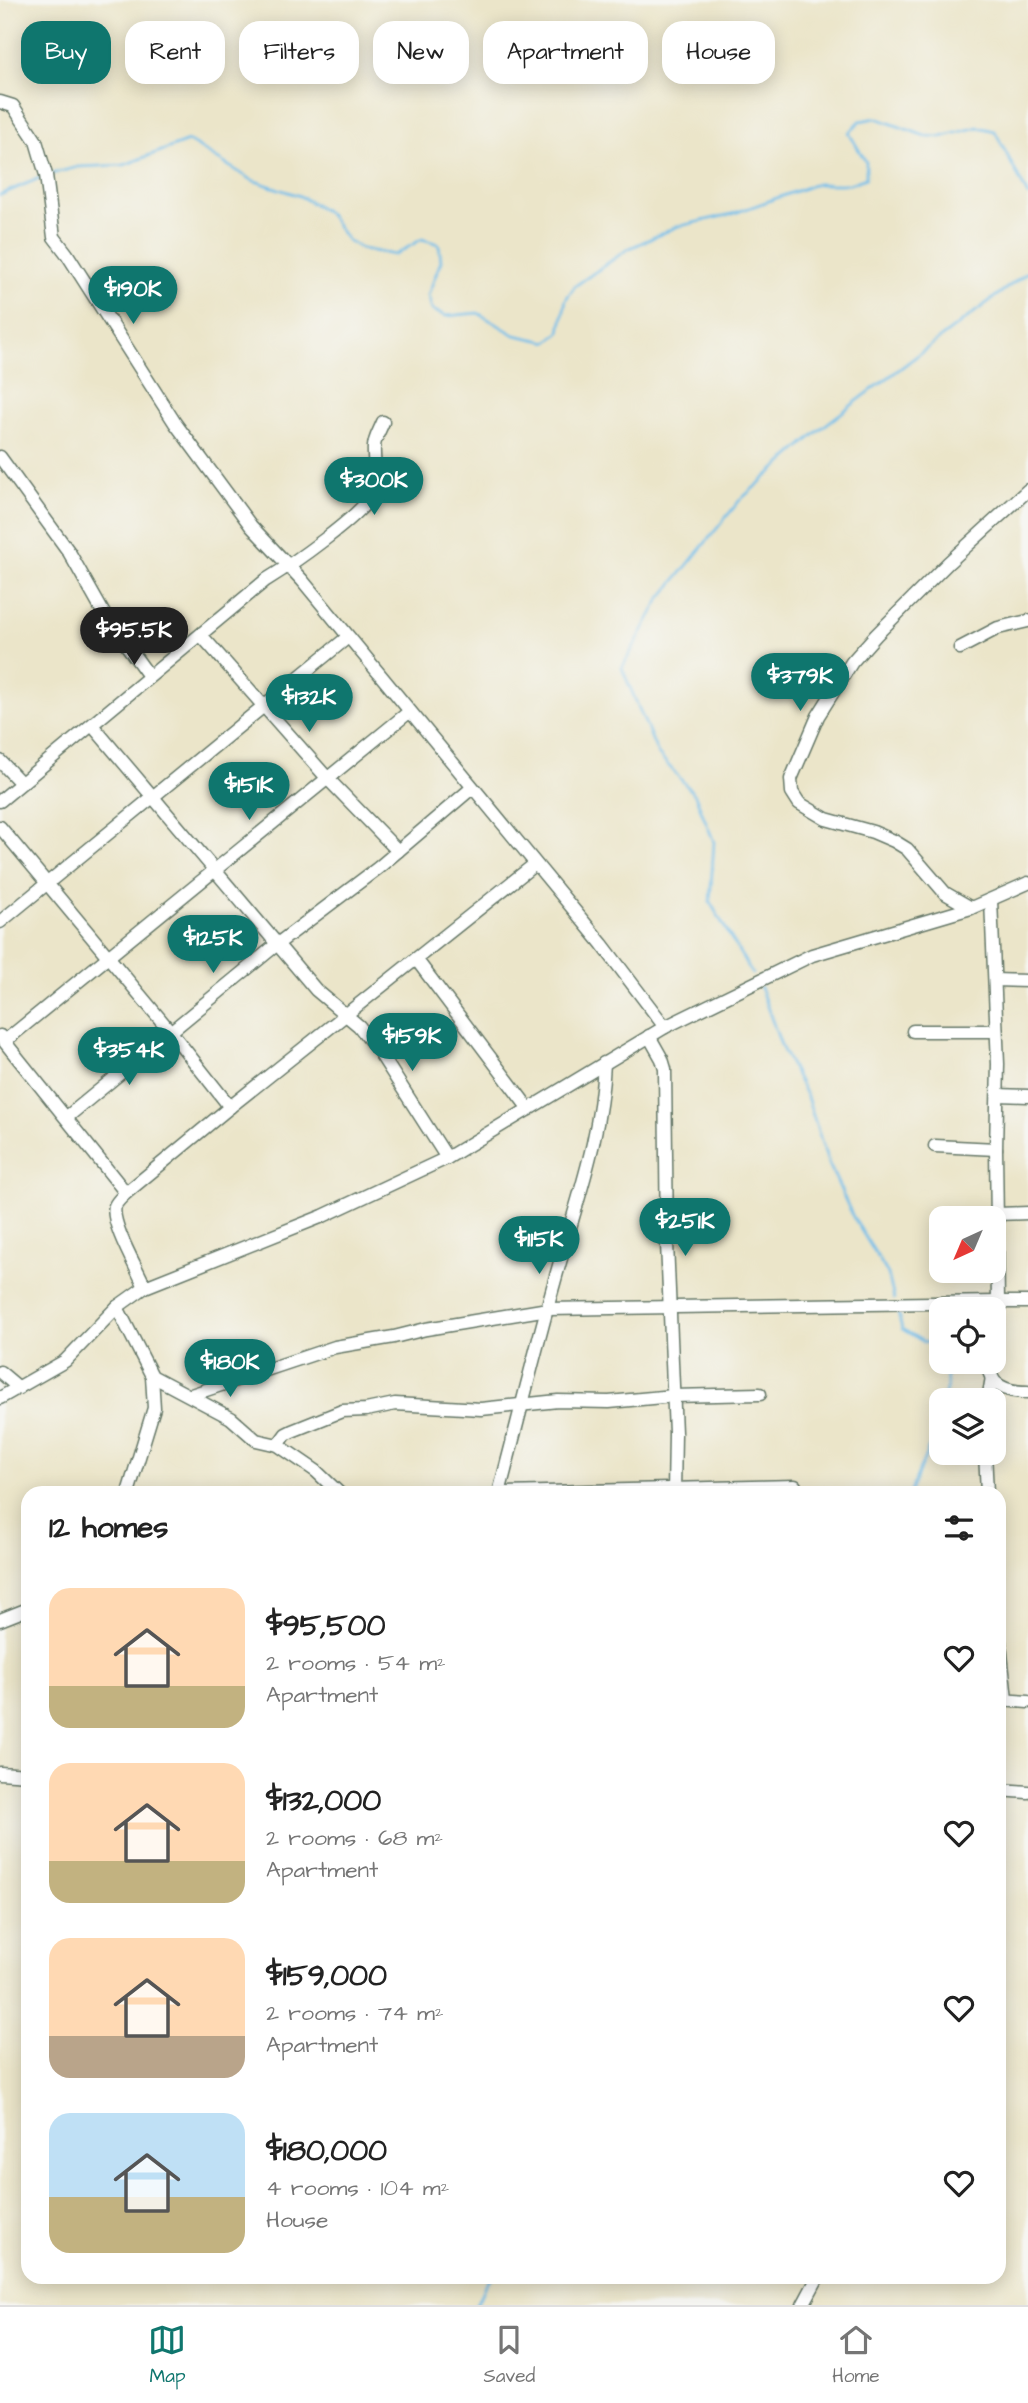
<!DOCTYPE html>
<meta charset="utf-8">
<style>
body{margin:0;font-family:"Architects Daughter",sans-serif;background:#f2f2f2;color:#222;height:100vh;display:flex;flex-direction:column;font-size:26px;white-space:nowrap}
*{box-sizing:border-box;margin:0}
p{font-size:23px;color:#767676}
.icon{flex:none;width:38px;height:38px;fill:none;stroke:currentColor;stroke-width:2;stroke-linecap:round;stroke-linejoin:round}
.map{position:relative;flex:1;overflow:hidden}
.drawer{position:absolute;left:21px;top:1486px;width:985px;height:798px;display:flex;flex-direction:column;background:#fff;border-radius:21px;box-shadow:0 4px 18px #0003}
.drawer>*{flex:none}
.hud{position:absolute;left:21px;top:21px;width:987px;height:63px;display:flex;gap:14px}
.needle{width:46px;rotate:224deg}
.fabs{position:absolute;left:929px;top:1206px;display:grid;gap:14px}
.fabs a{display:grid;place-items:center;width:77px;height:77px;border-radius:14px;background:#fff;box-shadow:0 4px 18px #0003;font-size:35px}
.price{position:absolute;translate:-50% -60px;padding:0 16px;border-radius:24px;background:#0f766e;color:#fff;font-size:23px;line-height:46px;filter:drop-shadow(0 2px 4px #0008)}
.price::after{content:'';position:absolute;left:50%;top:42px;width:21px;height:16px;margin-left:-10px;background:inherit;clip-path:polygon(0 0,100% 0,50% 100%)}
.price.current{background:#222;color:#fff}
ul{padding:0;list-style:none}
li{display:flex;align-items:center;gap:21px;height:175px;padding:0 28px}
li span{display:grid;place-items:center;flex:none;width:196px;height:140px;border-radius:21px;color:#555}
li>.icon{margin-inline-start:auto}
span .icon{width:84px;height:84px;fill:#fffc;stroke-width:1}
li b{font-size:30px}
h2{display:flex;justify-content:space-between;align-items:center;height:84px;padding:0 28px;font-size:30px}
.pill{padding:0 24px;border-radius:21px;background:#fff;box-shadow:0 4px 18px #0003;font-size:24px;line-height:63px}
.pill.current{background:#0f766e;color:#fff}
.dock{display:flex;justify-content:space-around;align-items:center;height:98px;border-top:2px solid #e0e0e0;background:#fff;font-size:19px;color:#767676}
.dock a{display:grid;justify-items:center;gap:4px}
.dock .current{color:#0f766e}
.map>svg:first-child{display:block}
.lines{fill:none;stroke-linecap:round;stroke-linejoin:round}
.stream{stroke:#71beeb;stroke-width:2.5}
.minor-casing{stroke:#667868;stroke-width:15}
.minor{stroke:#fff;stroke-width:12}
</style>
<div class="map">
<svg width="1028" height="2305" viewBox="0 0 1028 2305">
<rect width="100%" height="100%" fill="#f6f6f2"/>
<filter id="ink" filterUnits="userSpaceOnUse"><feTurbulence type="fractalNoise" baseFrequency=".0143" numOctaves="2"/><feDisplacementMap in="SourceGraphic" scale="14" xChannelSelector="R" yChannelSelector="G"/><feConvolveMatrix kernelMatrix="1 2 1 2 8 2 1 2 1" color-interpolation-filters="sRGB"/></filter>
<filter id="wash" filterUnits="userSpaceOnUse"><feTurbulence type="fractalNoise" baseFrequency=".00686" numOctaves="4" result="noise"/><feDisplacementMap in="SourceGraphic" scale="28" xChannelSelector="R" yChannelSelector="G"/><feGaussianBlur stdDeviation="1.57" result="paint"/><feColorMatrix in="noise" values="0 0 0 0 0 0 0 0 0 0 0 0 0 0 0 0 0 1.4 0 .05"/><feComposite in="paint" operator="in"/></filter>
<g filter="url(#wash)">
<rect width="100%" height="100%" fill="#ebe5c9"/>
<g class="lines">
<g class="stream">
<path d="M51 174 78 167 124 165 188 141 252 180 300 196 328 213 347 240 362 249 395 255 422 239 439 244 441 261 428 295 432 310 446 316 478 313 515 335 548 342 560 332 566 299 575 286 628 249 676 227 732 214 816 184H849L866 178V162L849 133 860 121 876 118 925 136 941 137 978 127 995 131 1028 196"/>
<path d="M0 195 42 177"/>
<path d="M752 974 710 902 714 842 695 795 658 754 622 668 660 599 740 500 824 426 1028 272"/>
<path d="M760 987 782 1048 807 1097 828 1162 853 1217 888 1274 894 1299"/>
<path d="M897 1309 902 1329 924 1342 939 1345 942 1349"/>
<path d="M943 1400 947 1386 946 1362"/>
<path d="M910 1493 932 1440 942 1407"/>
<path d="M476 2305 485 2285 492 2277"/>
</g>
</g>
</g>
<g filter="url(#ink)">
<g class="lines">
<g class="minor-casing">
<g id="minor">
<path d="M0 102 13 106 36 141 46 175 54 237 67 254 175 423 251 526 302 580 602 944 665 1027"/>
<path d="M0 457 69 552 104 614 149 676"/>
<path d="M201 635 328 779 398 851"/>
<path d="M960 648 998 628 1028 621"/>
<path d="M92 725 316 990 359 1026 380 1053 447 1158"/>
<path d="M0 761 21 783"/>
<path d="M0 801 266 580C289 566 365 514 374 491 378 479 373 461 374 447 374 439 380 430 383 422"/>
<path d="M0 827 170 1031 230 1107"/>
<path d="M991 900 998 1064 996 1149 998 1302H1028"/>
<path d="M971 908 945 893 907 849 894 841 873 832 826 819 799 803 792 792 791 779 818 716 852 662 876 635 948 563 1028 490"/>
<path d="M0 922 348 637"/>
<path d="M416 959 529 1109"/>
<path d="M995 980 1028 981"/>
<path d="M913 1031H996"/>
<path d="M0 1036 126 1193C122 1197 117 1201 115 1206 110 1223 137 1268 145 1287"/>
<path d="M649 1036 662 1059 665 1069 667 1243 675 1433 674 1493"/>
<path d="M5 1041 409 712"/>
<path d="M998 1095 1028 1096"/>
<path d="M67 1117 276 945 378 868 472 788"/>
<path d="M935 1146 996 1149"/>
<path d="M126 1193 230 1107 535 864"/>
<path d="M997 1214 1028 1213"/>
<path d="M117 1307 152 1376 231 1418 256 1440 278 1445 316 1471 339 1493"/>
<path d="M988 1362C988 1386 1007 1392 1028 1392"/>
<path d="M0 1372 19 1388"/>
<path d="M191 1395 335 1347 394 1337 426 1329 548 1309 998 1302"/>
<path d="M0 1398 65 1361 117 1307 145 1287 323 1216 447 1158 665 1027 812 955 971 908 1028 883"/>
<path d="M988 1400 992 1377"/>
<path d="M278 1445 286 1434 292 1431 342 1411 366 1410 395 1404 481 1409 558 1401 609 1402 673 1396 760 1394"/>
<path d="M985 1452 987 1493"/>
<path d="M128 1493 154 1408 152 1376"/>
<path d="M499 1493C520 1414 539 1334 562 1255 581 1188 601 1133 604 1063"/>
<path d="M505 1493 795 1486"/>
<path d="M0 1620 28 1609"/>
<path d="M999 1635 1006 1700"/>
<path d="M1000 1700 1028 1702"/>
<path d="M0 1773 28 1775"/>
<path d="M999 1790 1028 1792"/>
<path d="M803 2305 818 2277"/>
</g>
</g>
<use href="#minor" class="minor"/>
</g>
</g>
</svg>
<div class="fabs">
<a><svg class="needle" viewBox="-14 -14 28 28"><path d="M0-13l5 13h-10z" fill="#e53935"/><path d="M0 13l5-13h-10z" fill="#767676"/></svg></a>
<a><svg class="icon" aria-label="locate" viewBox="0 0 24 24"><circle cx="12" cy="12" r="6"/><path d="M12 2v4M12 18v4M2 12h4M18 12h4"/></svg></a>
<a><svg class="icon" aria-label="layers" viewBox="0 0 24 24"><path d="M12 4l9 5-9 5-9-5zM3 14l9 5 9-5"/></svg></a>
</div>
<b class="price" style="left:133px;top:326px">$190K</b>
<b class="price" style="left:374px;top:517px">$300K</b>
<b class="price current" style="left:134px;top:667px">$95.5K</b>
<b class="price" style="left:800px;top:713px">$379K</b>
<b class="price" style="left:309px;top:734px">$132K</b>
<b class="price" style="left:249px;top:822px">$151K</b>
<b class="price" style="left:213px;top:975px">$125K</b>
<b class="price" style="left:412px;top:1073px">$159K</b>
<b class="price" style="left:129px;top:1087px">$354K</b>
<b class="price" style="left:685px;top:1258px">$251K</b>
<b class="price" style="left:539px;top:1276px">$115K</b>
<b class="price" style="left:230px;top:1399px">$180K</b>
<div class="hud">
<a class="pill current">Buy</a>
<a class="pill">Rent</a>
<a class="pill">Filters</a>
<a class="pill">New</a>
<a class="pill">Apartment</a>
<a class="pill">House</a>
</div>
<section class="drawer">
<h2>12 homes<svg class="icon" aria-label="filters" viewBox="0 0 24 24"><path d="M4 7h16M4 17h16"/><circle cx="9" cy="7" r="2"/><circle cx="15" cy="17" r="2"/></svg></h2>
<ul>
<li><span style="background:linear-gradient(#ffd9b3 70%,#c2b280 0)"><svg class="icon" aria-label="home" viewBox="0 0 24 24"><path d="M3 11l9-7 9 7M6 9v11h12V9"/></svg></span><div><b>$95,500</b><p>2 rooms · 54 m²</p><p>Apartment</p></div><svg class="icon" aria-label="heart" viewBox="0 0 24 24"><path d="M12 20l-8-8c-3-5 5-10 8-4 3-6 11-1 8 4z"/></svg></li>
<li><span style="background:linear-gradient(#ffd9b3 70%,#c2b280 0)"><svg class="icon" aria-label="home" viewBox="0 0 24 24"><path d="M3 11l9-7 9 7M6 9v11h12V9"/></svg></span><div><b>$132,000</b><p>2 rooms · 68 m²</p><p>Apartment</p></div><svg class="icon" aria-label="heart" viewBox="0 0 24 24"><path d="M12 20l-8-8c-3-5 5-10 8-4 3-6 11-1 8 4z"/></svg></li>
<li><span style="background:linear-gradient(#ffd9b3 70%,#b9a48a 0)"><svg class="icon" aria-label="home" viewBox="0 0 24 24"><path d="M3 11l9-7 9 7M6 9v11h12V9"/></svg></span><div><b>$159,000</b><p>2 rooms · 74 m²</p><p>Apartment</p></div><svg class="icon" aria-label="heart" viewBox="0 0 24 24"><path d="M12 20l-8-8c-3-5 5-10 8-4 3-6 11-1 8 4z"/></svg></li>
<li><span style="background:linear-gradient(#bfe0f5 60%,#c2b280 0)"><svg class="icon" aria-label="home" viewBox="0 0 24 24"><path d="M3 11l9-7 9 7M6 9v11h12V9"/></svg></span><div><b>$180,000</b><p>4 rooms · 104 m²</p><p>House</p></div><svg class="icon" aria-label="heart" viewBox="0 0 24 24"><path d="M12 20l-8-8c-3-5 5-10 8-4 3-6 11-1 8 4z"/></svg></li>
</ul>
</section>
</div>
<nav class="dock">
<a class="current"><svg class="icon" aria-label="map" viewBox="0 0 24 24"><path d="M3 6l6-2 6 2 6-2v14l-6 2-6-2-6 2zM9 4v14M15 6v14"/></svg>Map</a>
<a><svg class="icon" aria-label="saved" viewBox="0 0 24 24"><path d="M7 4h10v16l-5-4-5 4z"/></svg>Saved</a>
<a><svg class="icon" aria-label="home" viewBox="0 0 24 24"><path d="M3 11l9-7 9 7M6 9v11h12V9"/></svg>Home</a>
</nav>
